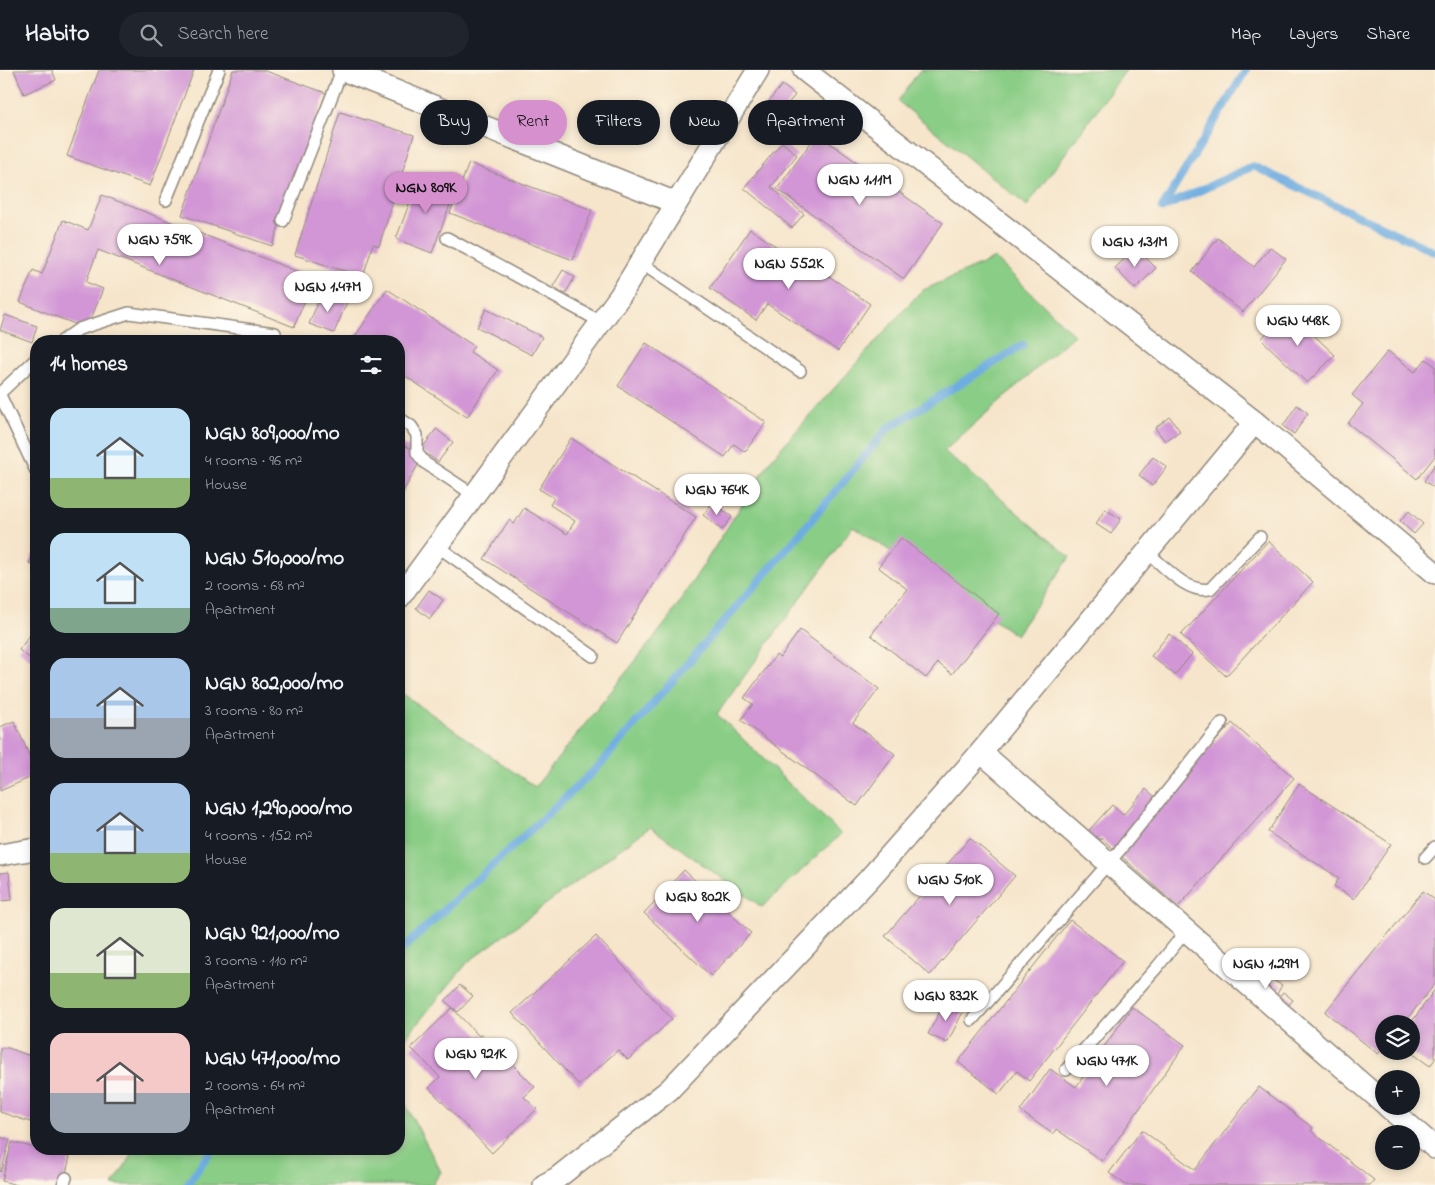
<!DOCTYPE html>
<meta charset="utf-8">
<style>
body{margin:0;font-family:"Indie Flower",sans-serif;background:#20242c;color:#f1f3f6;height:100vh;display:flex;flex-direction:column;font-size:19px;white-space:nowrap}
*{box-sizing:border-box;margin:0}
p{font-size:16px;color:#9ea1a6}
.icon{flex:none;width:28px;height:28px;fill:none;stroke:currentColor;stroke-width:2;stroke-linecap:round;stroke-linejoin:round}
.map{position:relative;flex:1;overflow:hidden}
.panel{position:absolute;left:30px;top:265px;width:375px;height:820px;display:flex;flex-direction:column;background:#171b24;border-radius:20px;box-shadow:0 2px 8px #0003}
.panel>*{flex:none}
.banner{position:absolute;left:420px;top:30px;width:475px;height:45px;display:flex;gap:10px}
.fabs{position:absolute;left:1375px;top:945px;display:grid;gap:10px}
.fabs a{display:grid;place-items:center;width:45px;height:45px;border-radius:50%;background:#171b24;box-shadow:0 2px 8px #0003;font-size:25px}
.price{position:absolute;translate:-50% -42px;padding:0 11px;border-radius:18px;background:#fff;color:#222;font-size:16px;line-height:32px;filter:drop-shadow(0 1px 2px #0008)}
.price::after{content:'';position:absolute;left:50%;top:30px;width:15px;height:11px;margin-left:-8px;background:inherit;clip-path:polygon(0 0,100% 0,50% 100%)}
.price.current{background:#d690ce;color:#111}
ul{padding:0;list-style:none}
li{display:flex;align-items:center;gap:15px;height:125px;padding:0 20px}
li span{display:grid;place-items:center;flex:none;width:140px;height:100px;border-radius:15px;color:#555}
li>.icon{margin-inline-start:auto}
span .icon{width:60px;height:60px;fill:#fffc;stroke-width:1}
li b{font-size:21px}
h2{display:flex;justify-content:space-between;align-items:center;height:60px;padding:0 20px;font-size:21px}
.pill{padding:0 18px;border-radius:22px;background:#171b24;box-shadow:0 2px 8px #0003;font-size:18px;line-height:45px}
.pill.current{background:#d690ce;color:#111}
header{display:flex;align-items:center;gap:30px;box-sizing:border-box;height:70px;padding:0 25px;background:#171b24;border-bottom:1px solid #363941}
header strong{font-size:24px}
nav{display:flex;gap:28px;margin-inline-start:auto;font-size:18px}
.search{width:350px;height:45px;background:#20242c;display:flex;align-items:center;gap:12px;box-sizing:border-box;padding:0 18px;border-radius:28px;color:#9ea1a6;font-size:19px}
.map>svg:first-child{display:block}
.green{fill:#8acd86;stroke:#5a7c58}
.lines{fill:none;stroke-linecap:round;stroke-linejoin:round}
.stream{stroke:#6eade1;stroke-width:8}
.building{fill:#d296d6}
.lane-casing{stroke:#90887b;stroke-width:14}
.street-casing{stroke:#90887b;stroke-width:24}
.lane{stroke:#fff;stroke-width:11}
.street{stroke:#fff;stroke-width:21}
</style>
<header>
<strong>Habito</strong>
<div class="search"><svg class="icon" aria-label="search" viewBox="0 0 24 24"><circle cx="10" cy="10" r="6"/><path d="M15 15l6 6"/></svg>Search here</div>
<nav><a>Map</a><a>Layers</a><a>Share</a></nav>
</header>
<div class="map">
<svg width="1435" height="1115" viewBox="0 0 1435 1115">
<rect width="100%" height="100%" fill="#fcf5e5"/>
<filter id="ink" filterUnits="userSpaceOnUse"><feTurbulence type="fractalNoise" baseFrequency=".02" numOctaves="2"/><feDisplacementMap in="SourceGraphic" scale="10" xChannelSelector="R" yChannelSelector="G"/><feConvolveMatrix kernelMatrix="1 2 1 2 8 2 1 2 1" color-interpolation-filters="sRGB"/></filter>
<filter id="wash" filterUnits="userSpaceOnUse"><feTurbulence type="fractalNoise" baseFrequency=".0096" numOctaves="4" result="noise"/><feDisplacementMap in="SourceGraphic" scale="20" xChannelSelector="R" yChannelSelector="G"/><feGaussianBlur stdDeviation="1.12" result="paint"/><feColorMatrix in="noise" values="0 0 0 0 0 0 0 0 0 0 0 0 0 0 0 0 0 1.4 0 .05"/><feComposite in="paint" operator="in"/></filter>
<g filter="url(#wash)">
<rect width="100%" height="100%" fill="#f6e5cb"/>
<g class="green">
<path d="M920 0H1126L1027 136 898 31Z"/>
<path d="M995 188 1074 265 944 381 1070 487 1016 565 853 456 717 644 841 764 762 837 650 757 468 892 399 976V833L407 826 399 818V621L535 717 668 550 772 388 921 221Z"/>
<path d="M399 1022 441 1102 432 1115H113L135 1079H399Z"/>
</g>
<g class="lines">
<g class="stream">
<path d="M1162 138 1253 96 1435 182"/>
<path d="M1162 138 1246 0"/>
<path d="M399 882 597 698 799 465 888 358 1023 275"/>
<path d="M187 1115 212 1079"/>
</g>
</g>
<g id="blocks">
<g class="building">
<path d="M14 0H52L56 10 24 24Z"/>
<path d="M99 0H194L150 116 67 86Z"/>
<path d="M233 0H263L326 23 272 176 182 145Z"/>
<path d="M782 15 795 25 777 47 764 37Z"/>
<path d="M340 42 414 65 379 176 373 174 363 207 295 185Z"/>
<path d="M817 64 943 153 904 209 777 119Z"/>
<path d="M782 72 797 85 771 117 804 144 792 158 744 118Z"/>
<path d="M469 93 592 140 573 190 450 143Z"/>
<path d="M420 105 456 119 432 183 396 169Z"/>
<path d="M102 125 314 208 294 257 98 180 86 212 103 219 87 259 20 232 33 200 42 204 63 150 88 160Z"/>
<path d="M750 159 786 183 789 179 870 234 838 281 767 234 756 250 710 218Z"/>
<path d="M1218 168 1254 197 1270 177 1286 189 1243 242 1192 202Z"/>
<path d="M1136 178 1156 198 1135 219 1115 198Z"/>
<path d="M563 200 575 207 565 224 553 216Z"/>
<path d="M387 219 474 276 470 282 498 300 467 347 399 302V271H352Z"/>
<path d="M322 222 347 232 334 263 309 254Z"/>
<path d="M486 239 542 267 532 285 477 257Z"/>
<path d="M1288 241 1335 285 1307 313 1261 269Z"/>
<path d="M5 245 37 256 32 272 0 260Z"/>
<path d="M646 273 766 352 745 382 734 374 725 387 618 316Z"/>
<path d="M1388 281 1415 302 1426 289 1435 296V386L1417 409 1348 353 1363 334 1352 325Z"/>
<path d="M1297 335 1308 343 1294 364 1283 356Z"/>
<path d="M1170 347 1180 361 1165 371 1155 358Z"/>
<path d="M436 359 453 372 438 392 421 380Z"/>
<path d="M571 368 696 447 617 573 484 489 509 450 514 454 524 438 567 464 575 451 550 435 554 428 539 419Z"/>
<path d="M399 372 423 386 399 429Z"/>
<path d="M1153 387 1167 397 1152 416 1139 405Z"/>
<path d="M1435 394V418L1424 411Z"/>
<path d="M713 432 732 447 722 460 703 445Z"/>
<path d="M1105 439 1121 449 1111 464 1096 454Z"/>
<path d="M1409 441 1423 454 1414 464 1400 451Z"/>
<path d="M901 468 999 544 952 604 938 593 926 608 871 565 907 519 878 497Z"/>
<path d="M1268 471 1313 512 1226 606 1181 565Z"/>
<path d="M36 478V496L29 493Z"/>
<path d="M429 520 443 530 430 549 416 538Z"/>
<path d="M36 557V593L19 580Z"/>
<path d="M800 560 879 619 853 653 895 684 857 736 741 650 753 634 744 628 776 585 780 588Z"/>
<path d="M1169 564 1192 584 1175 605 1151 586Z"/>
<path d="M14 651 36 700V705L0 721V657Z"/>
<path d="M1232 653 1294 708 1178 837 1101 768 1091 779 1081 769 1112 735 1123 745 1146 719 1161 732Z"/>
<path d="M1299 714 1391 774 1354 829 1334 816 1339 808 1268 762Z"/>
<path d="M970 768 1015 806 930 905 885 866Z"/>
<path d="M684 800 751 863 711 906 644 843Z"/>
<path d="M9 802 12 830 0 831V803Z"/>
<path d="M1423 821 1435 830V914L1403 954H1384V977L1378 984 1325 942Z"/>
<path d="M1070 850 1123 891 1029 1011 1017 1001 999 1024 958 992Z"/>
<path d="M596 866 672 949 628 990 618 980 579 1015 512 943Z"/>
<path d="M1261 904 1282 915 1271 935 1250 924Z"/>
<path d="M460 915 473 926 458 942 445 931Z"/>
<path d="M1435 919V989L1430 996 1409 981H1411V953Z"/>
<path d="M1283 922 1293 930 1280 945 1271 937Z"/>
<path d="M946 930 964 940 947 973 928 964Z"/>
<path d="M1132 937 1185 975 1102 1091 1056 1059 1053 1064 1020 1041 1050 999 1076 1017Z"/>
<path d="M452 938 479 966 482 964 535 1017 524 1027 537 1039 492 1083 429 1018 440 1007 411 978Z"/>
<path d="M0 978H8L36 988V1054L0 1042Z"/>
<path d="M1259 1017 1313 1058 1311 1061 1374 1110 1370 1115H1126L1109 1103 1142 1060 1195 1100Z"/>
<path d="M0 1067 10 1070 1 1102 0 1101Z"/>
<path d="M12 1072 70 1087 63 1115H17L2 1111Z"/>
</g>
</g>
</g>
<g filter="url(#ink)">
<use href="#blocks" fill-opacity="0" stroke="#90887b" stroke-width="1"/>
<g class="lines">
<g class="lane-casing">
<g id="lane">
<path d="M166 130 219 0"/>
<path d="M283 151 342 0"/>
<path d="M447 168 601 252"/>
<path d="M641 193 800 301"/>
<path d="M62 271 79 259 129 243 275 263"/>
<path d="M0 323 36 289"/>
<path d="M0 325 36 401"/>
<path d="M399 348 411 356 417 365V383L425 393 474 425"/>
<path d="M437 476 593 586"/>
<path d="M1147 482C1164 496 1187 524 1210 519L1260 467"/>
<path d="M1425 788 1435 777"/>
<path d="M972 950 1119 781 1222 653"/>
<path d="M1066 1000 1158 896 1186 861"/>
<path d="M63 1115 66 1108"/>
</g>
</g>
<g class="street-casing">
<g id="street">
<path d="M343 0 676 133"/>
<path d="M804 0 1255 352 1435 503"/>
<path d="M399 528 620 226 758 0"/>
<path d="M981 682 1384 1033"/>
<path d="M0 785 36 779"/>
<path d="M1387 1036 1435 1078"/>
<path d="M544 1115 557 1108 669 1020 869 809 981 682 1255 352"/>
</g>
</g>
<use href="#lane" class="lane"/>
<use href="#street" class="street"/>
</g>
</g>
</svg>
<div class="fabs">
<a><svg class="icon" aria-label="layers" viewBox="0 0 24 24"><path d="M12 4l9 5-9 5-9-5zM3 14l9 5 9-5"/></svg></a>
<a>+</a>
<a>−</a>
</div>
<b class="price" style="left:860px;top:136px">NGN 1.11M</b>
<b class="price current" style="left:426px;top:144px">NGN 809K</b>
<b class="price" style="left:160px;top:196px">NGN 759K</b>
<b class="price" style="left:1135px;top:198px">NGN 1.31M</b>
<b class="price" style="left:789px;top:220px">NGN 552K</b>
<b class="price" style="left:328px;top:243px">NGN 1.47M</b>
<b class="price" style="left:1298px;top:277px">NGN 448K</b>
<b class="price" style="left:717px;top:446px">NGN 764K</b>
<b class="price" style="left:950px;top:836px">NGN 510K</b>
<b class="price" style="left:698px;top:853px">NGN 802K</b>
<b class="price" style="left:1266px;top:920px">NGN 1.29M</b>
<b class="price" style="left:946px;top:952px">NGN 832K</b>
<b class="price" style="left:476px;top:1010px">NGN 921K</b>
<b class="price" style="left:1107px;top:1017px">NGN 471K</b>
<div class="banner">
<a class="pill">Buy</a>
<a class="pill current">Rent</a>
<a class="pill">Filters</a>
<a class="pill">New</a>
<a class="pill">Apartment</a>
</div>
<section class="panel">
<h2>14 homes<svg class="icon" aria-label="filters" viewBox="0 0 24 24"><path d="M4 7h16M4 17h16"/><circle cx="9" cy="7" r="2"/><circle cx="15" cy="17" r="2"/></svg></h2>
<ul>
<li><span style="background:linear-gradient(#bfe0f5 70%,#8fb573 0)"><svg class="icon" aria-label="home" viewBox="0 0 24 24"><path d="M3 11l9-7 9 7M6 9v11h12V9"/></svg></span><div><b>NGN 809,000/mo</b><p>4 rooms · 96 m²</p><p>House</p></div></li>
<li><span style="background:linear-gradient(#bfe0f5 75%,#7fa58c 0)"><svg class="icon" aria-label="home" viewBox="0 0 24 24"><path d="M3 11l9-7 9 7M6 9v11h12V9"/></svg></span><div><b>NGN 510,000/mo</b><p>2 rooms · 68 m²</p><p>Apartment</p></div></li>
<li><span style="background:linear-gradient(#a9c7e8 60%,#9aa5b1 0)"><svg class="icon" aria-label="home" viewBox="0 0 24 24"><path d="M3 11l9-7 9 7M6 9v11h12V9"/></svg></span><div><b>NGN 802,000/mo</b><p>3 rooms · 80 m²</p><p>Apartment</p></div></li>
<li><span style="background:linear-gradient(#a9c7e8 70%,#8fb573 0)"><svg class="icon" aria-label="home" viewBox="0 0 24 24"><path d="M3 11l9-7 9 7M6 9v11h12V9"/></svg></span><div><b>NGN 1,290,000/mo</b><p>4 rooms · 152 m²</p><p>House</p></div></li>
<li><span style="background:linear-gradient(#dfe7d0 65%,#8fb573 0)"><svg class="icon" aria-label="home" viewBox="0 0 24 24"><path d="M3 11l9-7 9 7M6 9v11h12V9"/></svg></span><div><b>NGN 921,000/mo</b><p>3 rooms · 110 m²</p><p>Apartment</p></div></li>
<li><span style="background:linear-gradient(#f6c9c9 60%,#9aa5b1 0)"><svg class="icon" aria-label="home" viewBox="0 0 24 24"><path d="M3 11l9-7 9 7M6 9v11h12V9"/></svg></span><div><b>NGN 471,000/mo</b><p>2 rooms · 64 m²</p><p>Apartment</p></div></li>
</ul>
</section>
</div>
